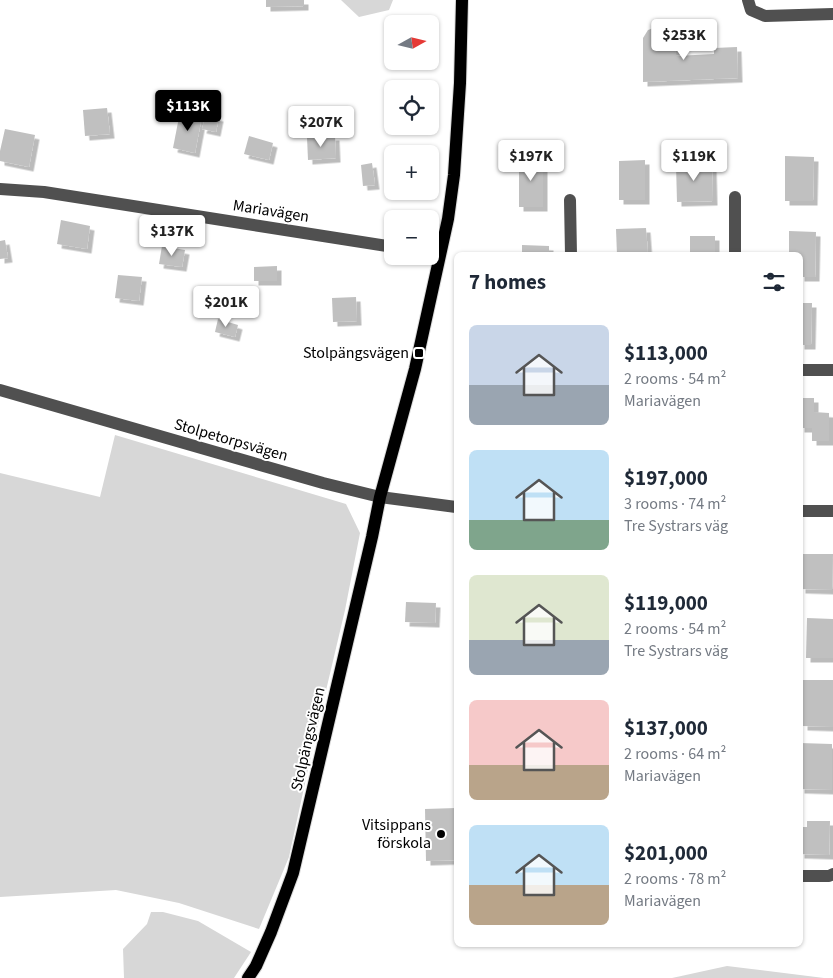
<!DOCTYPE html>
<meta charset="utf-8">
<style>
body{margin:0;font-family:"Source Sans 3",sans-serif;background:#f6f6f7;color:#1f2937;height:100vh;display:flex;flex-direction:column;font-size:19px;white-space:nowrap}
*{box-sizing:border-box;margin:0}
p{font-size:16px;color:#747a83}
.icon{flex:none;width:28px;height:28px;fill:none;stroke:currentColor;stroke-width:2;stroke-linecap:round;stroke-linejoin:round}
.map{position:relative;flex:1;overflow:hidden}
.drawer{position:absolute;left:454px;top:252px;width:349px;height:695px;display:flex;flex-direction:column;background:#fff;border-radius:8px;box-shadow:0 1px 4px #0004}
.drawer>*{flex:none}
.needle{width:32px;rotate:82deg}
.fabs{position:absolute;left:384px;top:15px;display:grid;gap:10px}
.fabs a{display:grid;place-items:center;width:55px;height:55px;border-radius:8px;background:#fff;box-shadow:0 1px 4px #0004;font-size:25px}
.price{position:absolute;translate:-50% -42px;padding:0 11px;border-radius:5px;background:#fff;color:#222;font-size:16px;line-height:32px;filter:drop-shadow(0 1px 2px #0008)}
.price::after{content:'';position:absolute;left:50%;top:30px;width:15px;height:11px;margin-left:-8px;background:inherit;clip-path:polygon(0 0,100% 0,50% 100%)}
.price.current{background:#000;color:#fff}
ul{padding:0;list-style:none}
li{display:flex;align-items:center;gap:15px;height:125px;padding:0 15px}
li span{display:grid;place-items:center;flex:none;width:140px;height:100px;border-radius:8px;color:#555}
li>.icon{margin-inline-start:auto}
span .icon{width:60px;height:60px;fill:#fffc;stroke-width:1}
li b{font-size:21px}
h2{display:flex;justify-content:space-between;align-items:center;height:60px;padding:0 15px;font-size:21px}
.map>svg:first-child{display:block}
.green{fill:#d7d7d7}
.building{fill:#c0c0c0;filter:url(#shadow)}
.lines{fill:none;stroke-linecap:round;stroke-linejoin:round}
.major-casing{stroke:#dbdbdb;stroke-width:14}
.minor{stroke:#505050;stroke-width:12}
.major{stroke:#000;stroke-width:12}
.poi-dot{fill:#000;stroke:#fff;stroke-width:2}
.labels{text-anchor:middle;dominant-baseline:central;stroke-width:4;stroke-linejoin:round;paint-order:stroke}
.street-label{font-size:16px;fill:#000;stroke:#fff}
.poi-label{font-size:16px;fill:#000;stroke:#fff;text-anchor:end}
</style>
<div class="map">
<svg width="833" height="978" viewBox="0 0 833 978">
<defs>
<filter id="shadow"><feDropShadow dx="4.5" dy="4.5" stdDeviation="0" flood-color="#0004"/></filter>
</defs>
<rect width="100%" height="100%" fill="#fff"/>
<g class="green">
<path d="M341 0H393L389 10 359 17Z"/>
<path d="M115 435 346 504 360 533 345 610 315 737 289 857 259 929 179 903 116 890 0 897V473L100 497Z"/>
<path d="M151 912H163L198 921 251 952 234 978H124L123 949 147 924Z"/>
<path d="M727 966 824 978H672Z"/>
</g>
<g class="building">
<path d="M266 0H304V6L266 7Z"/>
<path d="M656 27H664L672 33 675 40 676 56 714 54V48L737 47 738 78 643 82V38L648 30Z"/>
<path d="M107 108 110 134 85 136 83 110Z"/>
<path d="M180 112 202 116 195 153 173 148Z"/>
<path d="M206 114 219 117 216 132 202 129Z"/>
<path d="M5 129 35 135 29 167 0 161V151Z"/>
<path d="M249 136 273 143 269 160 244 154Z"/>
<path d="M335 136 336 158 308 160 307 137Z"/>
<path d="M785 156 814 157 813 201H785Z"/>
<rect x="519" y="157" width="24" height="50"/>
<path d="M645 160V200H619V161Z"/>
<path d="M372 163 375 185 363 186 361 165Z"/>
<path d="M712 163 713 201 677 202 676 164Z"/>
<path d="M61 220 90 226 87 249 57 244Z"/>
<path d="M646 228 648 255H617L616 229Z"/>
<path d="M789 231 816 232 815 277H800V255H789Z"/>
<rect x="690" y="236" width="25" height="19"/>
<path d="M5 240 8 258 0 259V241Z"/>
<path d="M522 245 549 246V255H522Z"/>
<path d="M162 246 185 250 182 267 159 264Z"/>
<path d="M277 266V281H254V267Z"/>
<path d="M118 275 142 277 139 301 115 298Z"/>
<path d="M356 297 357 321 333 322 332 298Z"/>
<path d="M800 303H812L811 345H800Z"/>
<path d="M218 319 238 325 235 337 215 332Z"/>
<path d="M800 398H814V412L829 413V441H812V428H800Z"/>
<path d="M801 554H833L832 590 801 589Z"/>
<path d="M406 602 436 603 435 623 405 622Z"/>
<path d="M807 618 833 619V658H806Z"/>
<path d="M800 680H833V727L803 726V709H800Z"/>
<path d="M800 743 832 744V790L800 789Z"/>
<path d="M456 808V860L426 861 425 809Z"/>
<path d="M807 821H830L829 855 800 854V827H807Z"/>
</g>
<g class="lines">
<g class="major-casing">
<path id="major" d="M248 978 256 966 271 932 293 873 372 537 380 497 415 369 448 219 454 175 460 83 462 0"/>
</g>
<g class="minor">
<path d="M748 0 751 10 765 16 833 14"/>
<path d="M0 189 44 192 387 246"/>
<path d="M570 200 571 255"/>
<path d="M735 255V197"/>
<path d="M800 370H833"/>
<path d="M0 390 323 483 380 497 456 507"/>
<path d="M800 511H833"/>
<path d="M800 876H829L833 874"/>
</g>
<use href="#major" class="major"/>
</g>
<g class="poi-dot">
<rect x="414" y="348" width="10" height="10" rx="2.5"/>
<circle cx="441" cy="834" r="5"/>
</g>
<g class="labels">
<g class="street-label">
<text transform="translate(271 211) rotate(9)">Mariavägen</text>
<text transform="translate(231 440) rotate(16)">Stolpetorpsvägen</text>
<text transform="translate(308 739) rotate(-77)">Stolpängsvägen</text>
</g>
<g class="poi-label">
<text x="409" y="353">Stolpängsvägen</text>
<text x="431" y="825">Vitsippans<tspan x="431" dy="18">förskola</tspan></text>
</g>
</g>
</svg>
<div class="fabs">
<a><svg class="needle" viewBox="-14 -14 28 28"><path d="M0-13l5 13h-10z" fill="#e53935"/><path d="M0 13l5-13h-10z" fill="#747a83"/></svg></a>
<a><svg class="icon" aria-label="locate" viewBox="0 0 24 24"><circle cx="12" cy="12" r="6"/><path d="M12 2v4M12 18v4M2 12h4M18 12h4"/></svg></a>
<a>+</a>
<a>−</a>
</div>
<b class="price" style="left:684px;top:61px">$253K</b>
<b class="price current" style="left:188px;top:132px">$113K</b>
<b class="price" style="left:321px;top:148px">$207K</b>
<b class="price" style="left:531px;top:182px">$197K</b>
<b class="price" style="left:694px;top:182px">$119K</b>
<b class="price" style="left:172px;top:257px">$137K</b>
<b class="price" style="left:226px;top:328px">$201K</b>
<section class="drawer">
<h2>7 homes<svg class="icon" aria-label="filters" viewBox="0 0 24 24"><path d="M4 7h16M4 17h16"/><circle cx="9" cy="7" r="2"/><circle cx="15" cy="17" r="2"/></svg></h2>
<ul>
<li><span style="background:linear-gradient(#c9d6e8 60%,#9aa5b1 0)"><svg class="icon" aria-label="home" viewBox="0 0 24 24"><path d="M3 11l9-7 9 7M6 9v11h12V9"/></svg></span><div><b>$113,000</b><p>2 rooms · 54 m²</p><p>Mariavägen</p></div></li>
<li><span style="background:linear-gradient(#bfe0f5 70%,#7fa58c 0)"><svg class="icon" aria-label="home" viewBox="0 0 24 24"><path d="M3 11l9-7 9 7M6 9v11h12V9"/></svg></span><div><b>$197,000</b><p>3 rooms · 74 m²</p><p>Tre Systrars väg</p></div></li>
<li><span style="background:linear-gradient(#dfe7d0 65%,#9aa5b1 0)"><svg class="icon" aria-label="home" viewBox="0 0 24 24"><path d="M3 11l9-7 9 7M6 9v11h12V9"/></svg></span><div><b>$119,000</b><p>2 rooms · 54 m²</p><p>Tre Systrars väg</p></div></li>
<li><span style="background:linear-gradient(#f6c9c9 65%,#b9a48a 0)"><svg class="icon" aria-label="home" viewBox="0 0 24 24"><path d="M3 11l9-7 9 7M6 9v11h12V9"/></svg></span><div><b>$137,000</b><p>2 rooms · 64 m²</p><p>Mariavägen</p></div></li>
<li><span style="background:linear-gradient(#bfe0f5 60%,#b9a48a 0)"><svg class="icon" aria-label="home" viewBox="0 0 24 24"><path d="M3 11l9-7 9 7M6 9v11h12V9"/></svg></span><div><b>$201,000</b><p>2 rooms · 78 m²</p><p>Mariavägen</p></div></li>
</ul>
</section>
</div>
